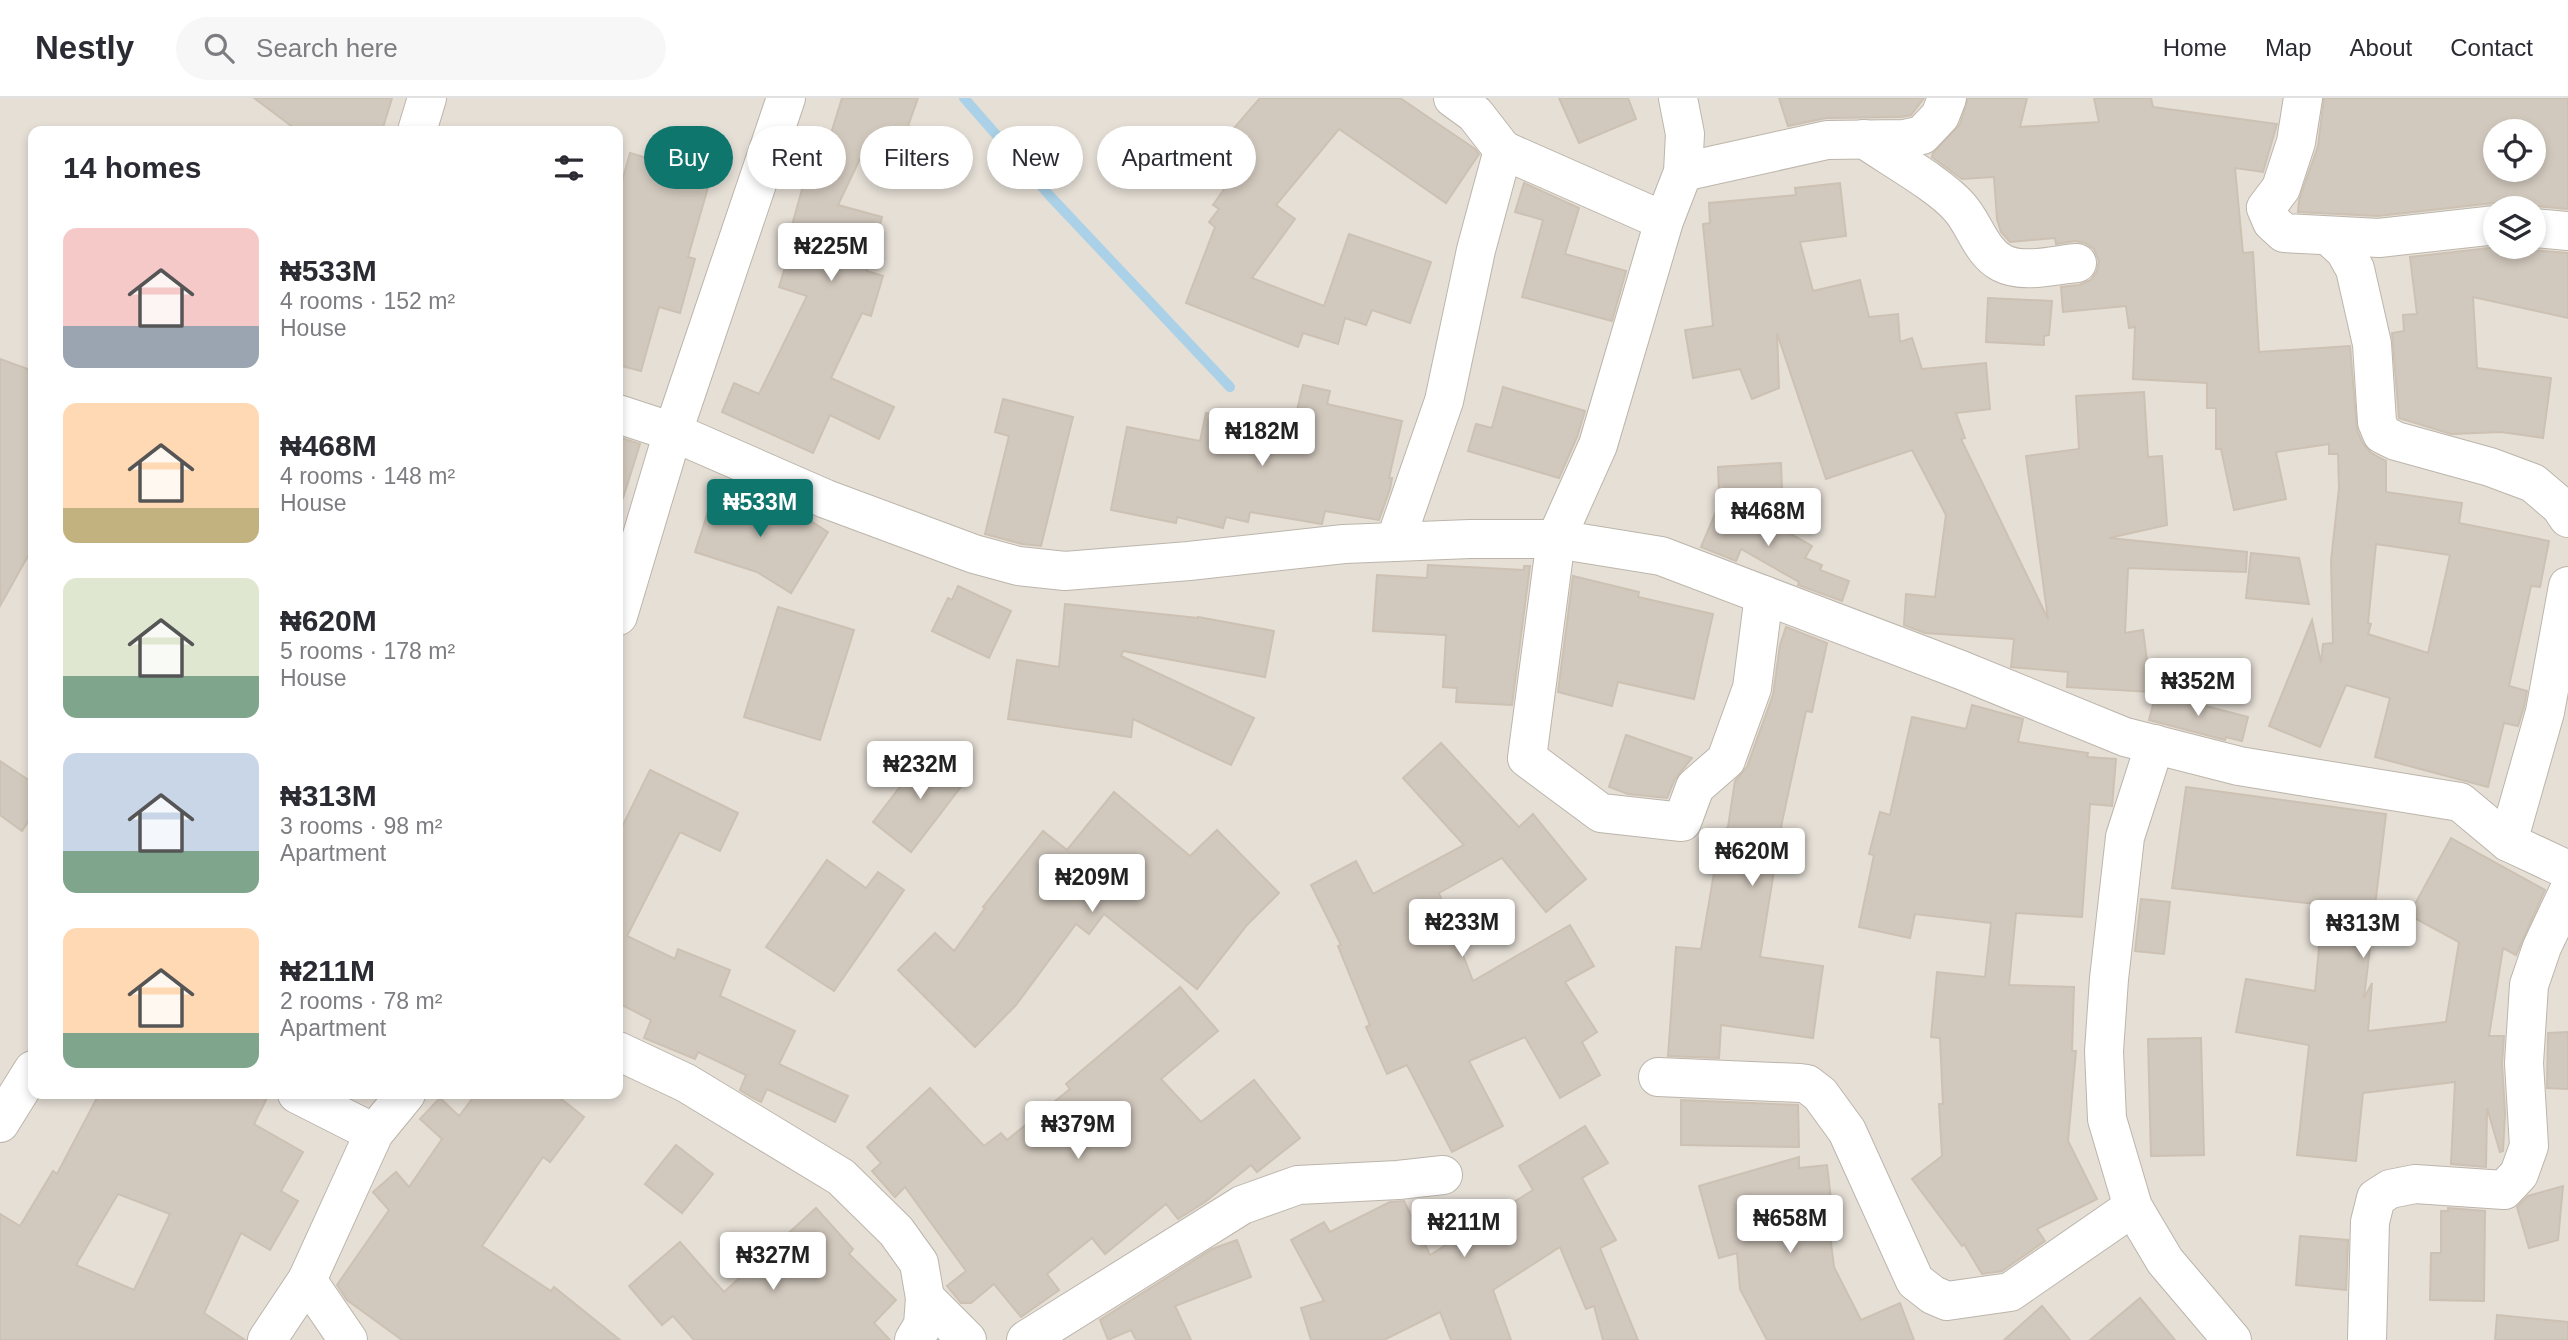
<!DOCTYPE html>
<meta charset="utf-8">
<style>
body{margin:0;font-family:Arial,sans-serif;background:#f7f7f7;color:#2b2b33;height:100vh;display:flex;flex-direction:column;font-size:26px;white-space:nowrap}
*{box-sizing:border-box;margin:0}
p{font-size:23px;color:#7c7c81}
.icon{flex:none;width:38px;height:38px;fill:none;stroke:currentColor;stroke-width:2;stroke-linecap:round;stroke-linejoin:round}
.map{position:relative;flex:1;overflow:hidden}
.drawer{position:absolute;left:28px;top:28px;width:595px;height:973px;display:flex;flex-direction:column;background:#fff;border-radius:14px;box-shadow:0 4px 10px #0003}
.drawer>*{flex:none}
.top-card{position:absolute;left:644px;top:28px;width:665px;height:63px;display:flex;gap:14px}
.fabs{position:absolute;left:2483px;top:21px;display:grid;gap:14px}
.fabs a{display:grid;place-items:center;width:63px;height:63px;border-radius:50%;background:#fff;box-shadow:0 4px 10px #0003;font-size:35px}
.price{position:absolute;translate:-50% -60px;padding:0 16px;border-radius:7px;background:#fff;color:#222;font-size:23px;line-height:46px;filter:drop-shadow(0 2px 4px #0008)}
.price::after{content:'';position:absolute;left:50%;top:42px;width:21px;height:16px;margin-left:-10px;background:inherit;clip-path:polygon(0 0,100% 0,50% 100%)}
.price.current{background:#0f766e;color:#fff}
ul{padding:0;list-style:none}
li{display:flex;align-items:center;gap:21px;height:175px;padding:0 35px}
li span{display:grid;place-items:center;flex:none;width:196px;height:140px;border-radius:14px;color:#555}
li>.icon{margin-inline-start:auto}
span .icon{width:84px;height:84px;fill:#fffc;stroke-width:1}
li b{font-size:30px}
h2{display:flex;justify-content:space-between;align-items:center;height:84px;padding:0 35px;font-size:30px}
.tag{padding:0 24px;border-radius:32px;background:#fff;box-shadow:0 4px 10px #0003;font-size:24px;line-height:63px}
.tag.current{background:#0f766e;color:#fff}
header{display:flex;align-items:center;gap:42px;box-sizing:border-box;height:98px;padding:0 35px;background:#fff;border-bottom:2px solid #e1e1e2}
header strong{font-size:33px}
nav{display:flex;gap:38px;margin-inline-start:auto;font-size:24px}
.search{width:490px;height:63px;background:#f7f7f7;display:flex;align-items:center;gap:18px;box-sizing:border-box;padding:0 24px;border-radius:38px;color:#7c7c81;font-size:26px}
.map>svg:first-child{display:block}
.residential{fill:#e5dfd6;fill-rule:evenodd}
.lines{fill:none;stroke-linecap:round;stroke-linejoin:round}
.stream{stroke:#aad1e7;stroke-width:10}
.building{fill:#d2c9be;stroke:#ccc1b2;stroke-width:2;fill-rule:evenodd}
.minor-casing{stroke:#bcb5ab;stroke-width:40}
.minor{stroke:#fff;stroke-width:38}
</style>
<header>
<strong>Nestly</strong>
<div class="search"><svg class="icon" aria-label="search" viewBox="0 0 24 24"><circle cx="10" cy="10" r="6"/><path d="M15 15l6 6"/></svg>Search here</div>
<nav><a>Home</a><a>Map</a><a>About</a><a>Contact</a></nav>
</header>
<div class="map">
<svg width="2568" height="1242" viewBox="0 0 2568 1242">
<rect width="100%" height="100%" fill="#f1eee7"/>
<path class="residential" d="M0 0H2568V1242H0ZM33 33H618V996H33ZM2496 33H2534V72H2496ZM2496 110H2534V149H2496Z"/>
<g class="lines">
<path class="stream" d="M964 0 1050 98 1230 289"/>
</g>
<g class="building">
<path d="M254 0H392L382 33H298Z"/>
<path d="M842 0H918L908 28 933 36 923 67 866 48 838 107 882 119 867 173 883 178 871 218 862 215 831 280 894 309 879 341 830 317 813 355 722 314 734 285 759 296 807 198 779 189 792 146 787 145 810 63 821 68Z"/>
<path d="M1260 0H1400L1475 51 1479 56 1446 105 1339 31 1276 107 1295 121 1252 180 1324 208 1349 136 1431 164 1410 225 1372 212 1366 227 1345 220 1338 246 1303 235 1298 249 1186 205 1215 129 1209 124 1219 111 1213 107 1246 60 1243 58 1248 52 1229 36Z"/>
<path d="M1559 0H1628L1636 21 1579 45Z"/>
<path d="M1779 0H1924L1911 17 1901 19 1826 20 1788 28Z"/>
<path d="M1968 0H2027L2020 29 2099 24 2094 0H2151L2153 9 2277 26 2263 74 2235 70 2243 155 2253 154 2259 254 2350 248 2357 332 2362 344 2371 355 2386 363V394L2462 405 2459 425 2549 443 2540 489 2531 488 2509 588 2527 593 2524 609 2518 628 2504 625 2488 689 2375 659 2390 600 2346 587 2320 649 2269 628 2312 522 2321 565 2323 546 2333 545 2331 463 2339 390 2338 356H2329V346L2276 354 2286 401 2234 412 2221 351H2216V310H2207V285L2133 281 2135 229 2129 230 2126 208 2063 214 2061 189 2079 187 2091 182 2097 173 2099 163 2094 151 2085 145 2075 143 2056 146 2055 140 2010 144 2001 134 1997 121 1994 79 1962 81 1932 59 1933 55 1960 26ZM2376 446 2450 457 2428 555 2368 536 2371 526 2368 525Z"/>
<path d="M2324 0H2568V111L2536 108 2509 110 2504 107 2494 105 2378 118 2298 114 2299 102 2318 48ZM2496 33H2534V72H2496Z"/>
<path d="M630 55 711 79 688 159 695 161 680 215 659 209 641 273 618 267V98Z"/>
<path d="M1524 85 1579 110 1565 156 1626 173 1612 223 1522 199 1543 122 1515 114Z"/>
<path d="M1840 85 1846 138 1800 144 1813 193 1860 182 1869 219 1898 216 1900 244 1912 240 1922 271 1986 265 1990 311 1956 315 1965 340 1961 341 2048 521 2026 358 2079 351 2076 298 2144 294 2148 359 2162 358 2167 427 2109 440 2247 454 2246 474 2128 470 2125 535 2143 532 2151 594 2067 589 2068 574 2011 569 2014 541 1925 535 1904 527 1906 496 1935 499 1946 417 1912 352 1826 381 1777 235 1779 290 1752 301 1740 271 1693 280 1685 232 1713 228 1703 126 1710 125 1709 105 1796 97 1795 90Z"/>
<path d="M2498 149H2523L2532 152 2568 155V220L2473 199 2477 270 2551 280 2543 340 2501 334 2451 336 2399 320 2392 235 2404 233 2403 217 2417 216 2410 159Z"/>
<path d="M1988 200 2052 203 2049 237 2044 238V247L1986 244Z"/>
<path d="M0 261 33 273V449L0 508Z"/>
<path d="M1303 287 1330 293 1327 306 1402 323 1389 380H1392L1390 391 1379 422 1325 413 1322 426 1250 414 1248 424 1226 419 1223 430 1177 419 1176 425 1111 412 1127 329 1200 343 1206 315 1292 334Z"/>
<path d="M1503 289 1585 313 1577 339 1559 380 1468 353 1476 326 1492 330Z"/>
<path d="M1003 301 1073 319 1041 448 1022 446 985 436 1009 338 995 334Z"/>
<path d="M618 339 640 346 623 400 618 399Z"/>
<path d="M1781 365 1782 392 1719 395 1718 369Z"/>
<path d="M715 392 780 413 784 406 828 434 791 495 757 474 695 454Z"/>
<path d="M1723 397 1812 448 1805 460 1822 467 1820 472 1849 483 1842 503 1798 487 1799 484 1741 451 1736 463 1701 449Z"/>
<path d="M2251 455 2299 460 2309 506 2246 500Z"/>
<path d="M1428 467 1524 472V468H1530L1512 607 1456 604 1457 590 1443 589 1446 537 1373 533 1377 477 1427 480Z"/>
<path d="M1573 478 1639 494 1638 499 1713 516 1694 601 1618 584 1612 608 1558 594Z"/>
<path d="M958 488 1011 513 989 560 932 533 948 500 952 502Z"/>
<path d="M1065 506 1198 520V519L1274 533 1265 579 1123 553 1121 558 1254 620 1231 667 1133 621 1131 639 1008 621 1017 562 1059 569Z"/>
<path d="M778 509 854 532 820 642 744 619Z"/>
<path d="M1786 529 1827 545 1812 614 1806 613 1782 724 1760 859 1823 868 1813 940 1721 927 1719 960 1668 958 1676 849 1701 851 1721 734 1728 729 1735 683 1747 669 1773 597 1780 547Z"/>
<path d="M2156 595 2248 619 2242 643 2226 639 2225 642 2149 622Z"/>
<path d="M1972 607 2023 621 2018 644 2088 655 2087 659 2116 661 2112 708 2090 706 2082 819 2016 815 2009 887 2074 889 2072 953H2076L2068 1043 2097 1101 2037 1131 2045 1143 2002 1173 1982 1176 1964 1146 1962 1148 1912 1081 1942 1058 1939 1006H1943L1940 940 1931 939 1937 874 1985 879 1991 825 1915 816 1910 840 1859 829 1874 757 1869 756 1880 714 1890 717 1912 619 1966 631Z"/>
<path d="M1626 637 1692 660 1675 681 1667 700 1628 696 1609 689Z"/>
<path d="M1441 645 1519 729 1533 716 1586 781 1546 814 1502 760 1439 795 1473 883 1570 827 1594 868 1565 884 1597 934 1582 944 1600 977 1560 1000 1525 939 1469 963 1503 1028 1452 1054 1407 967 1387 976 1366 929 1370 927 1338 848 1341 847 1311 787 1356 763 1373 796 1464 747 1403 680Z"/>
<path d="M929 651 967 681 911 754 873 724Z"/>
<path d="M0 663 33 685V716L22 733 0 717Z"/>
<path d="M650 672 738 715 720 753 680 734 627 838 675 861 678 851 730 872 720 898 795 933 779 966 848 998 835 1024 767 991 761 1004 751 999 740 992 746 977 698 954 695 961 644 940 651 922 618 905V737Z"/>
<path d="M2186 689 2386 716 2364 900 2372 885 2368 933 2446 924 2459 844 2409 817 2451 740 2545 792 2516 857 2503 850 2489 938H2504L2502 966 2505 1015 2503 1053 2500 1054 2487 1010 2486 1069 2451 1066 2455 984 2363 995 2356 1063 2297 1057 2309 947 2236 934 2246 881 2315 893 2322 817 2314 816 2316 806 2172 790Z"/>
<path d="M1114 694 1190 758 1217 732 1279 795 1247 827 1197 891 1104 816 1089 836 1076 826 1016 907 975 949 898 872 935 835 954 853 985 810 983 809 1043 733 1067 752Z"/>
<path d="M827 762 866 790 878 774 904 792 834 893 766 849Z"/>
<path d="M2141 801 2170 804 2164 856 2135 853Z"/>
<path d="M1180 889 1218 933 1161 981 1201 1024 1254 982 1300 1040 1257 1074 1251 1067 1205 1104 1178 1121 1166 1106 1105 1156 1092 1140 1047 1176 1059 1192 1021 1219 994 1186 971 1205H961L947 1188 966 1173 905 1089 895 1099 872 1073 881 1065 867 1049 930 990 984 1048 1001 1035 1007 1042 1070 991 1066 986Z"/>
<path d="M2568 934V991L2547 990 2548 935Z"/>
<path d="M2201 940 2204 1057 2151 1058 2148 941Z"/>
<path d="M99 996H269L254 1026 303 1054 281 1093 298 1103 270 1152 241 1135 204 1215 245 1242H0V1116L20 1128 53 1073 57 1076ZM118 1096 170 1116 134 1192 76 1167Z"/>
<path d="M476 996H555L584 1019 550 1064 543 1059 482 1148 551 1193 554 1189 620 1242H402L347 1202 337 1187 389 1112 373 1094 396 1074 409 1089 442 1041 420 1021 440 1000 459 1018Z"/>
<path d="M1681 1002 1798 1007 1799 1049 1681 1047Z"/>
<path d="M1585 1028 1608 1065 1582 1080 1616 1142 1600 1150 1638 1242H1603L1594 1208 1586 1211 1560 1149 1493 1192 1511 1242H1451L1440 1214 1384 1242H1311L1301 1210 1324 1203 1291 1142 1324 1124 1330 1134 1390 1104 1404 1103 1430 1157 1533 1092 1519 1068Z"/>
<path d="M676 1047 713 1076 682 1115 645 1086Z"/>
<path d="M1799 1059V1070L1827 1067 1833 1119 1828 1120 1834 1169 1861 1222 1900 1205 1914 1242H1767L1740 1191 1737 1155 1719 1160 1699 1088Z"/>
<path d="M2563 1088 2558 1142 2529 1150 2517 1109 2528 1098Z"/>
<path d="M816 1110 853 1151 849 1156 896 1202 874 1225 890 1242H694L673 1218 662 1227 629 1188 680 1144 724 1194Z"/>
<path d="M2448 1110 2485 1113 2484 1203 2430 1202 2431 1155H2441V1113H2448Z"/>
<path d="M2300 1138 2348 1142 2346 1192 2296 1187Z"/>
<path d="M1237 1142 1251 1179 1175 1208 1191 1242H1136L1131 1232 1108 1242 1100 1222 1212 1151Z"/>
<path d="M2140 1200 2175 1242H2090Z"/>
<path d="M2042 1208 2070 1242H2004Z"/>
<path d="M2497 1217 2568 1224V1242H2495Z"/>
</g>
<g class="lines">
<g class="minor-casing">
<g id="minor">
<path d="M1678 0 1685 36 1683 74 1664 123 1598 347 1556 441 1527 660 1601 715 1682 724 1695 689 1726 662 1752 590 1764 497"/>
<path d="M2303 0 2296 44 2281 90 2266 110 2272 124 2284 135 2379 140 2496 127"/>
<path d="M417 33 427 0"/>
<path d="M1864 41C1890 59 1942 88 1960 110 1975 127 1981 154 2002 165 2023 176 2054 167 2077 165"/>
<path d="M1503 52 1664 123"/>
<path d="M1683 74 1827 42 1904 41 1922 37 1940 18 1947 0"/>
<path d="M2534 130 2568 133"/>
<path d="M2329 138 2345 153 2355 171 2372 246 2377 324 2382 336 2396 343 2490 369 2533 385 2560 408 2568 420"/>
<path d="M618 316 673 334 826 401 974 456 1018 468 1065 473 1189 463 1344 446 1470 441H1556L1661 458 1961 572 2125 639 2239 668 2460 704 2508 744 2568 772"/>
<path d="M1395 444 1444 303 1476 152 1503 52 1475 16 1453 0"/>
<path d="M618 518 673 334 786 0"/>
<path d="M2155 646 2125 739 2109 881 2104 953 2107 1021 2133 1109 2165 1163 2232 1242"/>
<path d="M2508 744 2545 614 2568 488"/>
<path d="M618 953 686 985 841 1079 896 1133 919 1165 925 1200 923 1227 914 1242"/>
<path d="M1658 979 1800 985 1807 986 1820 996 1847 1033 1915 1183 1933 1197 1947 1203 2010 1194 2133 1109"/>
<path d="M297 996 374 1035"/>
<path d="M0 1025 33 972"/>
<path d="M307 1182 348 1242"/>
<path d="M925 1200 967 1242"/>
<path d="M267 1242 307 1182 374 1035 406 996"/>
<path d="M1026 1242 1242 1107 1298 1087 1398 1082 1443 1077"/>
<path d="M2367 1242 2370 1124 2376 1100 2390 1091 2415 1086 2504 1092 2519 1076 2529 1048 2524 965 2529 887 2542 849 2568 794"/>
</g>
</g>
<use href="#minor" class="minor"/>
</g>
</svg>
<div class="fabs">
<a><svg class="icon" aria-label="locate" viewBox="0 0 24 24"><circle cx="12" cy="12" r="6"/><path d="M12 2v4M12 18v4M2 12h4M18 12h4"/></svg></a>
<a><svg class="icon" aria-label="layers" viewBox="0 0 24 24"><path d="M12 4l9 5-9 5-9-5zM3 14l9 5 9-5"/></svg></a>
</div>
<b class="price" style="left:831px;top:185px">₦225M</b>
<b class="price" style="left:1262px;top:370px">₦182M</b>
<b class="price current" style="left:760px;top:441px">₦533M</b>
<b class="price" style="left:1768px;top:450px">₦468M</b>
<b class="price" style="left:2198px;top:620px">₦352M</b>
<b class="price" style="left:920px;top:703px">₦232M</b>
<b class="price" style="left:1752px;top:790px">₦620M</b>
<b class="price" style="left:1092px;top:816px">₦209M</b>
<b class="price" style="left:1462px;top:861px">₦233M</b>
<b class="price" style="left:2363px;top:862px">₦313M</b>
<b class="price" style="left:1078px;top:1063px">₦379M</b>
<b class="price" style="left:1790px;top:1157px">₦658M</b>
<b class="price" style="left:1464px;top:1161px">₦211M</b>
<b class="price" style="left:773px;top:1194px">₦327M</b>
<div class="top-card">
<a class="tag current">Buy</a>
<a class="tag">Rent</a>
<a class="tag">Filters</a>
<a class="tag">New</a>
<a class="tag">Apartment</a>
</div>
<section class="drawer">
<h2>14 homes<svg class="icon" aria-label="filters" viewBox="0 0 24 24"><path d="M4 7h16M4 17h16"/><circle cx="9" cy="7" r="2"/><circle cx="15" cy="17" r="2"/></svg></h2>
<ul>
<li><span style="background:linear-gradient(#f6c9c9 70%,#9aa5b1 0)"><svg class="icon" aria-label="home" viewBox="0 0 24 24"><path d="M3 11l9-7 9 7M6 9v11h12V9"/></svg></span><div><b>₦533M</b><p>4 rooms · 152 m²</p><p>House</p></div></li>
<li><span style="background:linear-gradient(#ffd9b3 75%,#c2b280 0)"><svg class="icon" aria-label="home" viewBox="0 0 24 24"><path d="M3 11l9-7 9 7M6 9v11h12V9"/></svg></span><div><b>₦468M</b><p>4 rooms · 148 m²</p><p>House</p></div></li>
<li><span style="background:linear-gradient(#dfe7d0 70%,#7fa58c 0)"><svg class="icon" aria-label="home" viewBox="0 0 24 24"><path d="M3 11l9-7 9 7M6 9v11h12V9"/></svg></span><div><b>₦620M</b><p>5 rooms · 178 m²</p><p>House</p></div></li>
<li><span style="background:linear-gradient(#c9d6e8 70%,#7fa58c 0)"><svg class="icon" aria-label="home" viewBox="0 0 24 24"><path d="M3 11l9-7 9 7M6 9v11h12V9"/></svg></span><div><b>₦313M</b><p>3 rooms · 98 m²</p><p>Apartment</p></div></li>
<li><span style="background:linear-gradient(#ffd9b3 75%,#7fa58c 0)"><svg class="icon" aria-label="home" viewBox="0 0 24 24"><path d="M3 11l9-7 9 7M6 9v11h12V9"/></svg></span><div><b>₦211M</b><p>2 rooms · 78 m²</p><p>Apartment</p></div></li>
</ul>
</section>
</div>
